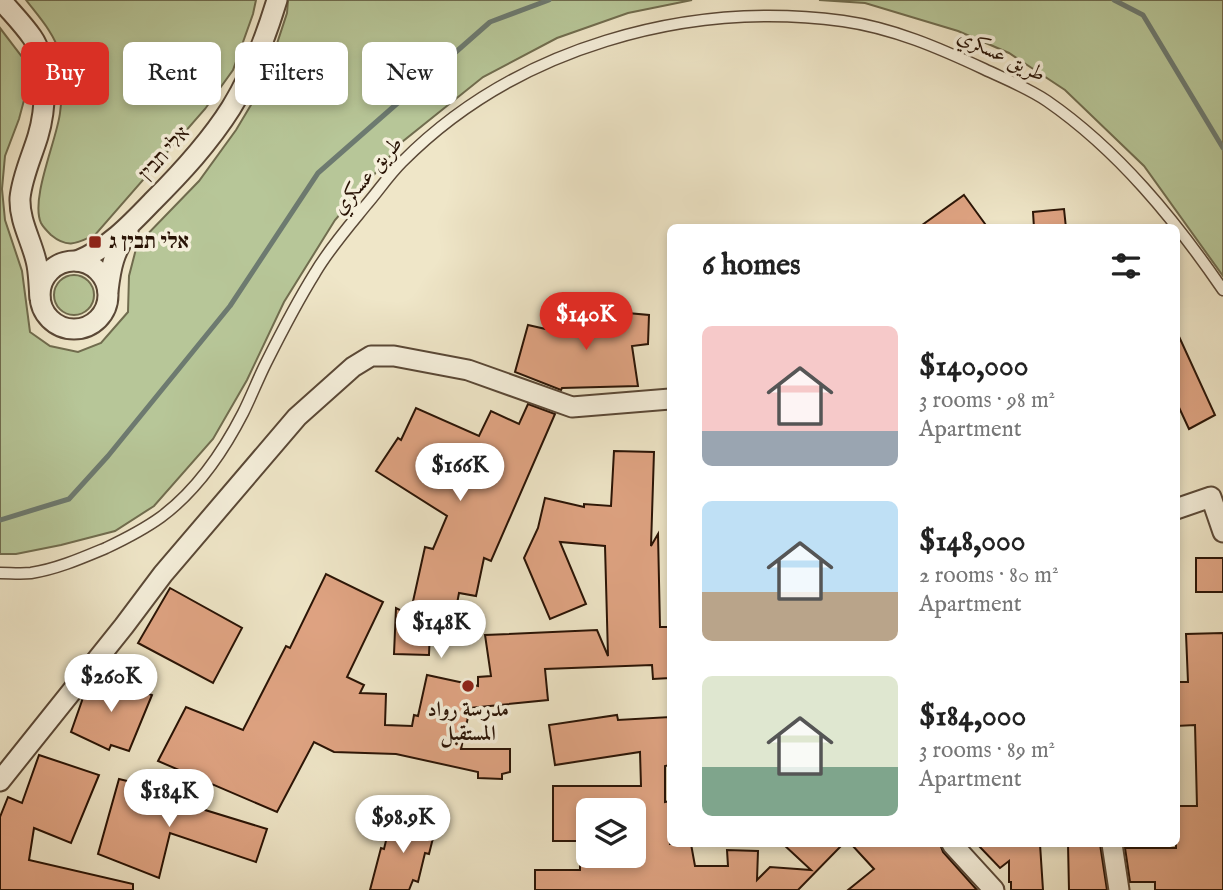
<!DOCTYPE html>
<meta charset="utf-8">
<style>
body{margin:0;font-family:"IM FELL English",Amiri,"Frank Ruhl Libre",serif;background:#f6f6f6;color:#222;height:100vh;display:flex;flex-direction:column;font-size:26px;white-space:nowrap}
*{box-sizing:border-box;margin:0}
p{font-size:23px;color:#767676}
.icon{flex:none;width:38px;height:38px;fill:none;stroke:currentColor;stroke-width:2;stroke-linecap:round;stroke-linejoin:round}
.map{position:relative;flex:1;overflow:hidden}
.details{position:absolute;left:667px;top:224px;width:513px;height:623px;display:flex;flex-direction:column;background:#fff;border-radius:10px;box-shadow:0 4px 10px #0003}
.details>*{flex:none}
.banner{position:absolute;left:21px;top:42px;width:541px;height:63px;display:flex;gap:14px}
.controls{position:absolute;left:576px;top:798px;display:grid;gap:14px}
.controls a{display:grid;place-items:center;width:70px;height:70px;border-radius:10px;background:#fff;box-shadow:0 4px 10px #0003;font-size:35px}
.price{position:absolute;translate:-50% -60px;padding:0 16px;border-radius:24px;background:#fff;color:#222;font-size:23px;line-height:46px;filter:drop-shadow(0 2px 4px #0008)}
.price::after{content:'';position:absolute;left:50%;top:42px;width:21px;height:16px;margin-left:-10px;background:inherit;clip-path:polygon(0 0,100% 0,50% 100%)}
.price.selected{background:#d93025;color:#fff}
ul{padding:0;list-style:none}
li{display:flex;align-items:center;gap:21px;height:175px;padding:0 35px}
li span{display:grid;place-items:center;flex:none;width:196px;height:140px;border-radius:10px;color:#555}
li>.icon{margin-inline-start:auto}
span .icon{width:84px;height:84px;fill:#fffc;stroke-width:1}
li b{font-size:30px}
h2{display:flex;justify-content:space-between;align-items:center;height:84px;padding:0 35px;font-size:30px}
.tag{padding:0 24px;border-radius:10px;background:#fff;box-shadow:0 4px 10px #0003;font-size:24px;line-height:63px}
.tag.selected{background:#d93025;color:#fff}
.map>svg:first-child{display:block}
.green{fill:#b7c698;stroke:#706c4e;stroke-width:2}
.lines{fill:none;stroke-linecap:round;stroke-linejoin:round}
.stream{stroke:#6d7a70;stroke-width:5}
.building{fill:#e0a483;stroke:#291305;stroke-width:2}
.service-casing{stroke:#5a4836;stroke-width:13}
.minor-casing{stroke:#5a4836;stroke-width:23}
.service{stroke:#f5efdb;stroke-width:10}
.minor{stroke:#f5efdb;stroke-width:19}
.poi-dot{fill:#8f2418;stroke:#f5efdb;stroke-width:2.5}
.labels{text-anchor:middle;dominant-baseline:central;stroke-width:7;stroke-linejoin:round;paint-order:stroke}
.street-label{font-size:21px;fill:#291305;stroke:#f5efdb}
.poi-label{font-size:21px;font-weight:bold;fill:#291305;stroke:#f5efdb;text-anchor:start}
</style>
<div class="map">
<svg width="1223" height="890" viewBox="0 0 1223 890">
<rect width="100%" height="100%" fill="#efe6c8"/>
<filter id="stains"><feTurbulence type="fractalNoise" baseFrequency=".00286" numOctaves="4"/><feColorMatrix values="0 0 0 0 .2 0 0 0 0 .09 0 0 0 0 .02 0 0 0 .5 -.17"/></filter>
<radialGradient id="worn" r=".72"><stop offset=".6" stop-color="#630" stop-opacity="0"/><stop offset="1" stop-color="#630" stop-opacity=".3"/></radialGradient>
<g class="green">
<path d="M26 0H256L253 14 233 70 205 109 95 235C77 243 68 249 51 235 48 232 43 227 41 223 30 199 57 139 60 113 62 97 64 69 60 54 54 33 39 17 26 0Z"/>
<path d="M288 0H692L628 13 557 38 483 77 402 142 335 220 284 302 247 380 213 439 154 506 115 531 61 545 16 554H0V28L22 57 27 89 19 119 5 156 2 189 5 220 22 271 30 332 50 346 78 352 101 343 128 312 129 276 137 245 199 181 236 130 264 83 287 13Z"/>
<path d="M819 0H1223V276L1144 166 1065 90 1009 53 958 31 865 3Z"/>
<circle cx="74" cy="295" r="20"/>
</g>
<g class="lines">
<g class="stream">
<path d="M1114 0 1143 15 1223 148"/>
<path d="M0 520 69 499 108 456 230 306 318 173 490 22 549 0"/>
</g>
</g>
<g class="building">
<path d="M964 195 988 228H918Z"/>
<path d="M1064 209 1066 228H1034L1033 212Z"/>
<path d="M583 309 649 315 648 344 632 346 638 386 562 388 561 390 515 372 528 325 585 338Z"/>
<path d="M1176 330 1215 415 1189 429 1176 401Z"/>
<path d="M528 404 555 414 491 561 484 558 476 596 459 593 456 609 431 604 429 655 394 654 396 608 410 615 425 547 433 549 447 516 376 471 398 438 401 440 416 408 479 436 491 411 519 424Z"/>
<path d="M614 451 654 452 651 546 658 534 660 627H670V678L653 679 652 665 545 669 548 700 470 708 461 749H510V772L502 774V779L478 778V772L396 754 334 752 314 742 277 812 158 761 186 707 243 730 286 646 290 648 326 574 383 602 347 677 364 685 360 693 386 694 385 725 412 726 414 715 418 716 427 675 478 686V677L491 676 485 635 597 630 608 656 605 546 560 542 586 604 550 619 524 558 538 528 545 498 584 507V504L611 506Z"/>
<rect x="1196" y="558" width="27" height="34"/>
<path d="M170 588 242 628 213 683 138 643Z"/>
<path d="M1223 633V890H1155V882H1130L1125 848H1176V806H1197L1195 725 1176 726V682H1188L1186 634Z"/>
<path d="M100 676 152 695 129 751 111 745 109 750 71 732 84 695Z"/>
<path d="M617 715 618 720 670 717V765L665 766V802L670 801V844H691L695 866H728L727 850 758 851 757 880 770 867 811 870 783 844H843L798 890H535V870H580V856H634V810H588V841H553V786H641L640 752 555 765 549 725Z"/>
<path d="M39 755 99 775 71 843 34 828 29 860 133 884V890H0V817L8 797 22 803Z"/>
<path d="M119 779 168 791 166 798 267 829 256 862 170 833 159 878 98 854Z"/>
<path d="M392 816 436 826 429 854 425 853 418 882 413 880 409 890H370L381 848 384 849Z"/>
<path d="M851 844H940L943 852 977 890H848L874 869Z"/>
<path d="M977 844H1040L1043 890H1011V882H1009V861L1000 868Z"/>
<path d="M1068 844H1100L1107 890H1069Z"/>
</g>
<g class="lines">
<g class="service-casing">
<path id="service" d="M0 573C10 573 21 574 31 573 57 569 82 558 106 548 125 539 143 530 161 517 196 491 223 452 243 413 251 397 258 379 266 363 281 333 297 302 315 273 329 249 349 226 367 204 379 190 389 175 402 162 515 48 686 0 843 21 893 28 939 48 984 69 1005 79 1028 88 1047 101 1118 150 1175 220 1223 290"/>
</g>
<g class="minor-casing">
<g id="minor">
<path d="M1 0C11 12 23 24 32 37 49 61 46 109 38 136 32 156 22 177 20 198 19 222 33 243 37 265 39 276 39 287 40 298"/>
<path d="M77 261C107 249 130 225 152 202 181 173 209 143 231 108 251 76 266 36 277 0"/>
<circle cx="74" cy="295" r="34"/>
<path d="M108 291C111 265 114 253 128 231"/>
<path d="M1176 509 1211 497 1223 532"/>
<path d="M0 781 124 626 163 574 297 417 353 367 371 356H394L468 370 572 407 670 399"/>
<path d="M952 844 994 890"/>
<path d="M1112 844 1119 890"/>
</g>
</g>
<use href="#service" class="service"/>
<use href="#minor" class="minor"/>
</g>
<g class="poi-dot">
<rect x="88" y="235" width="14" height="14" rx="3.5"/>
<circle cx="468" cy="686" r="7"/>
</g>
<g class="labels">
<g class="street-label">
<text transform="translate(1001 56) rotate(26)">طريق عسكري</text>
<text transform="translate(165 154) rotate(-48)">אלי תבין</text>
<text transform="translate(368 176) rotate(-49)">طريق عسكري</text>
</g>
<g class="poi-label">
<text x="109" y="242">אלי תבין ג</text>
<text x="468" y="710" text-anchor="middle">مدرسة رواد<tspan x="468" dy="24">المستقبل</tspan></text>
</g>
</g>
<rect width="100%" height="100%" filter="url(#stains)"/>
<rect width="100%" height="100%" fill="url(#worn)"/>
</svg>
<div class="controls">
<a><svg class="icon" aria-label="layers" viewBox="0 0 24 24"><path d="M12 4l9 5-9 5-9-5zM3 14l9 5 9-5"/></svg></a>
</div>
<b class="price selected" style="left:586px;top:352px">$140K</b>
<b class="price" style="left:460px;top:503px">$166K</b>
<b class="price" style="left:441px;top:660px">$148K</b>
<b class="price" style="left:111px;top:714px">$260K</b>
<b class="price" style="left:169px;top:829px">$184K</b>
<b class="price" style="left:403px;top:855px">$98.9K</b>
<div class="banner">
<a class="tag selected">Buy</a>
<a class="tag">Rent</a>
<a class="tag">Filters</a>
<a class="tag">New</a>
</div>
<section class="details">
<h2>6 homes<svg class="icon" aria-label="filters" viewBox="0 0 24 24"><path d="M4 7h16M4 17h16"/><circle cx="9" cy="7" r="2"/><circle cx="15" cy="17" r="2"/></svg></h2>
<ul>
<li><span style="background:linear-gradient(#f6c9c9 75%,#9aa5b1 0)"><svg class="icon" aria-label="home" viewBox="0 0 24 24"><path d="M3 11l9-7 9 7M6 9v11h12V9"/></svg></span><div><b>$140,000</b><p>3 rooms · 98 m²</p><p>Apartment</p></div></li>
<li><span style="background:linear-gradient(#bfe0f5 65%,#b9a48a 0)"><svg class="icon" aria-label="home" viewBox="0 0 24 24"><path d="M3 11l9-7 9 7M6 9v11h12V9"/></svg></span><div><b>$148,000</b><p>2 rooms · 80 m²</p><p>Apartment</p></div></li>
<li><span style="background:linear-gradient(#dfe7d0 65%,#7fa58c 0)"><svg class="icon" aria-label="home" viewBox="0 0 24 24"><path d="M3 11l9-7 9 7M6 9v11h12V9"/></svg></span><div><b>$184,000</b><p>3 rooms · 89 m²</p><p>Apartment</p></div></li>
</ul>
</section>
</div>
